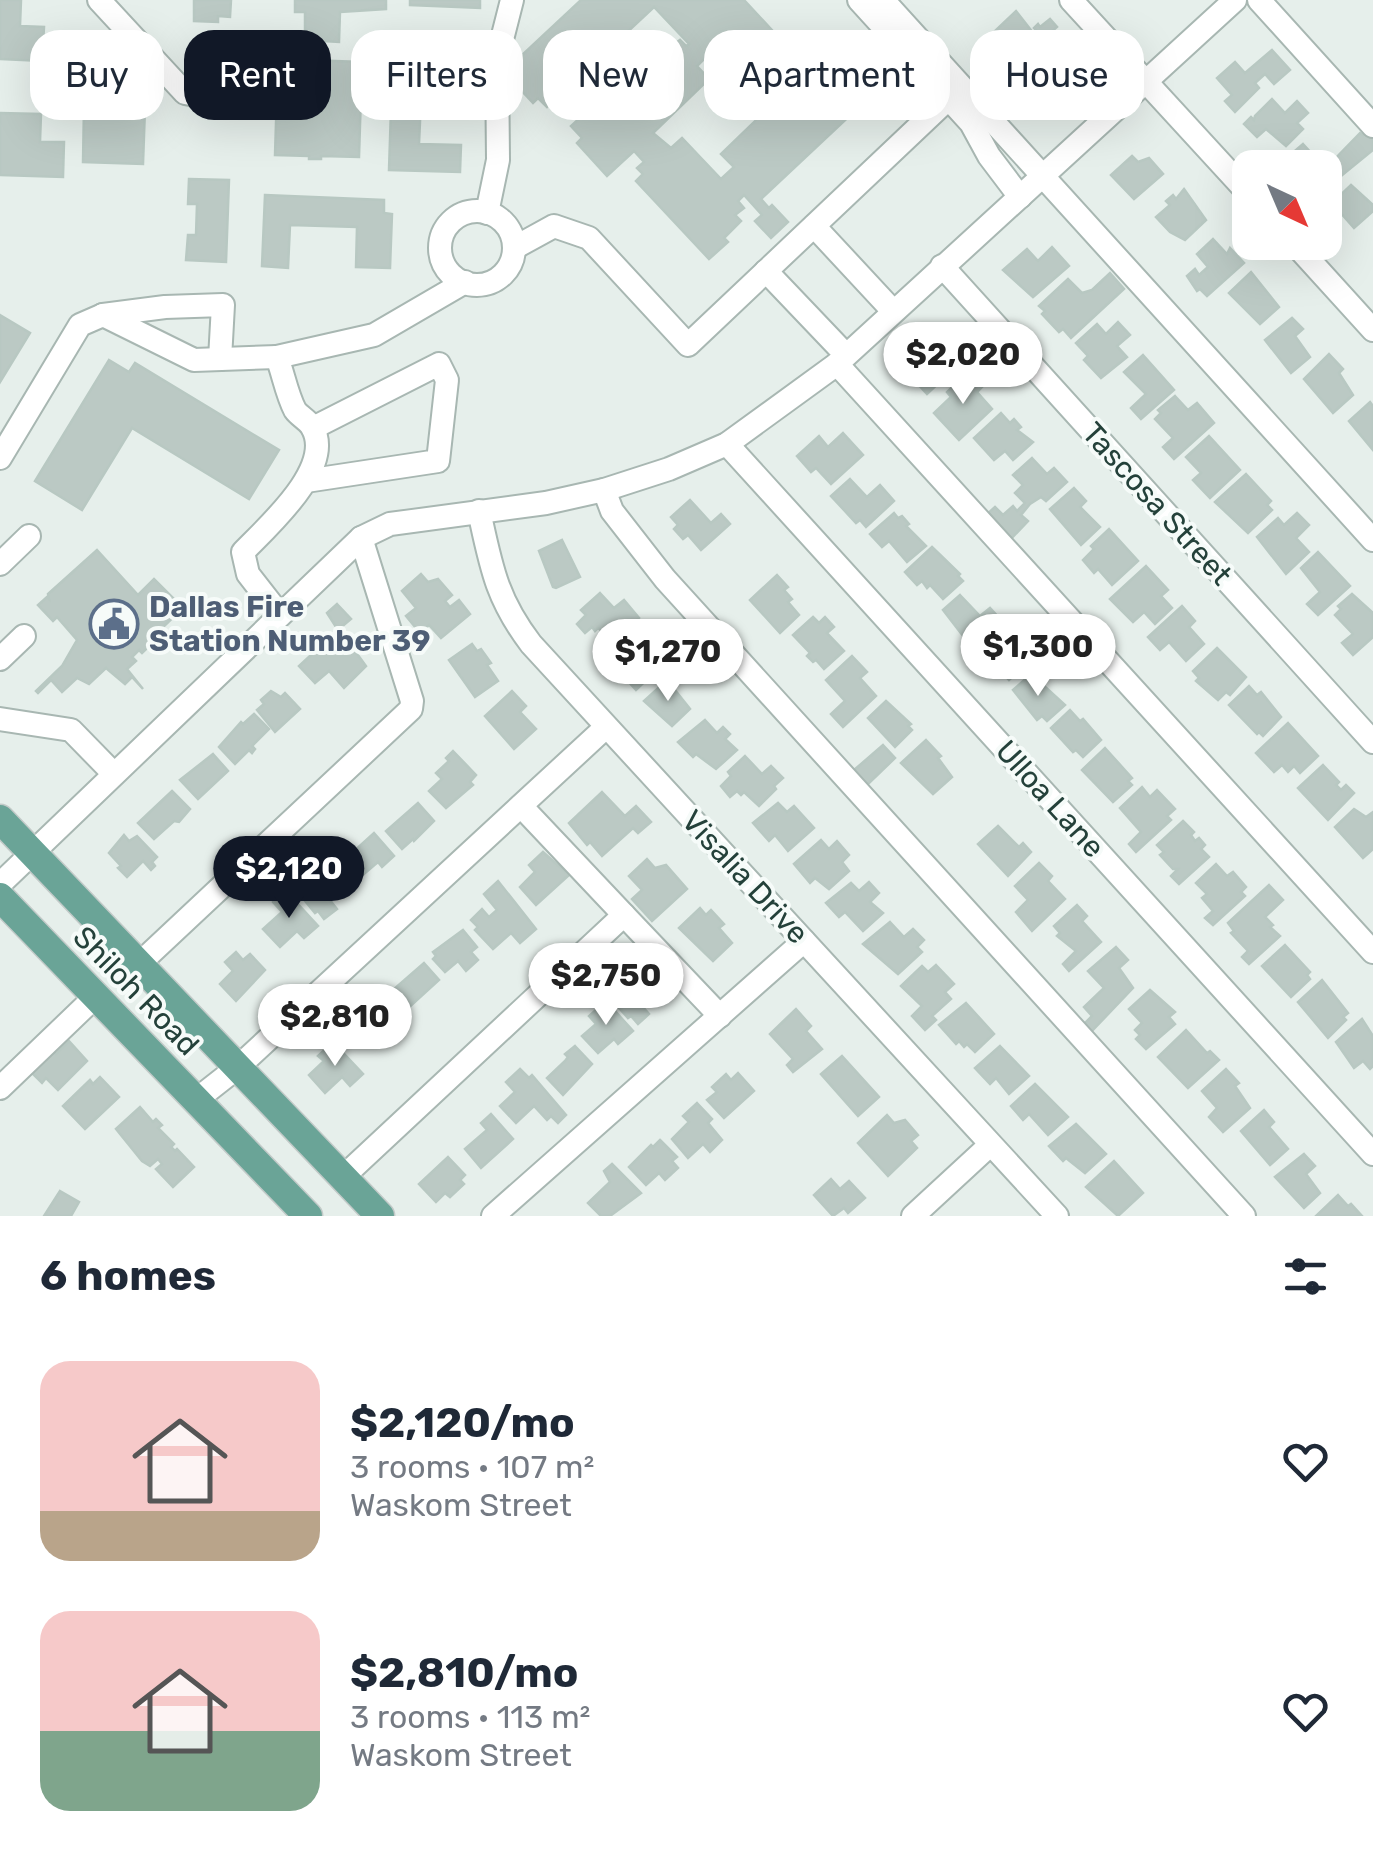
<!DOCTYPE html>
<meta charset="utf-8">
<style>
body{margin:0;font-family:Rubik,sans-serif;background:#f2f2f3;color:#1f2937;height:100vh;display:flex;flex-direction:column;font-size:38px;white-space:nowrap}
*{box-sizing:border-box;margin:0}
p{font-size:32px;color:#747a83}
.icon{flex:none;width:55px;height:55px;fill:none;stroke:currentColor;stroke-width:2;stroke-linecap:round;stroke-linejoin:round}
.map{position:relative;height:1216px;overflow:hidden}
.details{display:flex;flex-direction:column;background:#fff;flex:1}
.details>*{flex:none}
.banner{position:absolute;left:30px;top:30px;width:1315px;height:90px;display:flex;gap:20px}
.needle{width:65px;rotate:136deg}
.tools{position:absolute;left:1232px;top:150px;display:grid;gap:20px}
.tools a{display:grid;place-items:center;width:110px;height:110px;border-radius:20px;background:#fff;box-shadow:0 10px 40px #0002;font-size:50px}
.price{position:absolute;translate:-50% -85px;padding:0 22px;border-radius:35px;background:#fff;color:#222;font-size:32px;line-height:65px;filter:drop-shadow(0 2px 5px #0008)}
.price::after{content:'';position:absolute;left:50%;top:60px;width:30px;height:22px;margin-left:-15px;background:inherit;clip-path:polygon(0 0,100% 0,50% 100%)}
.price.selected{background:#111827;color:#fff}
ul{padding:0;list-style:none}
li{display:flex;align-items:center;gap:30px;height:250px;padding:0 40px}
li span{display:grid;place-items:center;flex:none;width:280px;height:200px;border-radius:30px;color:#555}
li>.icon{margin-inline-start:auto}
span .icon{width:120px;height:120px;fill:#fffc;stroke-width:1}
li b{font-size:42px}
h2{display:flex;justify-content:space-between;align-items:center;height:120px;padding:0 40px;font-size:42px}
.pill{padding:0 35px;border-radius:30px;background:#fff;box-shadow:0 10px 40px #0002;font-size:35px;line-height:90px}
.pill.selected{background:#111827;color:#fff}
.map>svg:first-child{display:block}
.building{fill:#bbc9c4;stroke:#b8c8c2;stroke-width:2.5;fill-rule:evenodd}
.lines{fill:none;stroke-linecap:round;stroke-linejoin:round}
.minor-casing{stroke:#a8b7b2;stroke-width:26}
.major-casing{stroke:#c2cac8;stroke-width:31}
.minor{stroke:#fff;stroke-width:22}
.major{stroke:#6aa497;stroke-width:28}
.labels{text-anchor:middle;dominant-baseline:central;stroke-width:8;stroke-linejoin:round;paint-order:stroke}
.street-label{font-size:30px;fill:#24413a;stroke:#f6fbf9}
.service-label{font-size:30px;font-weight:bold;fill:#4e5e75;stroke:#f6fbf9;text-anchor:start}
</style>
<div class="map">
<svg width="1373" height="1216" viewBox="0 0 1373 1216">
<rect width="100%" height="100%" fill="#e6efeb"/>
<g class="building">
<path d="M0 0H21L20 26 44 27 42 61 0 59Z"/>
<path d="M194 0H231L230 17 218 16V22L194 21Z"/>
<path d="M295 0H386V9L340 12 339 42 305 40V12H295Z"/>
<path d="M410 0H480V8L410 5Z"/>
<path d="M581 0H744L794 54 788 60 794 67 787 74 797 84 822 61 852 93 847 98 857 109 761 199 769 208 772 205 788 222 771 238 755 221 762 215 744 195 738 201 744 208 735 215 741 221 724 238 728 242 709 259 636 181 643 174 637 168 644 162 634 151 607 176 577 143 582 138 571 126 667 38 673 45 680 40 686 46 689 44 654 7 547 107 538 98 533 103 504 72ZM714 49 754 91 769 78 784 93 721 154 734 167 721 179 682 138 671 148 653 133 709 79 697 66Z"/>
<path d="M1016 11 1034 34 1037 31 1034 28 1038 24 1040 27 1050 19 1057 27 1024 56 1019 50 1015 53 1013 51 1017 48 1007 37 1004 40 995 31Z"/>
<path d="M407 42 463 44 461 79 422 77 419 144 461 145 460 172 389 170 393 49 407 50Z"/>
<path d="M1272 50 1290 70 1274 84 1265 74 1255 83 1259 88 1235 112 1225 101 1232 95 1217 78 1235 62 1245 73Z"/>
<path d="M1053 52 1061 59 1068 69 1067 74 1076 84 1057 101 1028 75Z"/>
<path d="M278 59 362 62 359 157 321 156V159H309V156L275 155Z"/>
<path d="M1272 99 1285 113 1297 101 1308 113 1297 123 1303 129 1286 146 1266 129 1257 137 1244 124 1251 117 1254 120 1255 116Z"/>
<path d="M84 106 145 108 143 164 83 162Z"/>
<path d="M0 113 41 114 40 142H64L63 177 0 175Z"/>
<path d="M1368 130 1373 135V150L1341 176 1330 164 1360 133 1363 135Z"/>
<path d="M1303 144 1325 168H1285L1281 163Z"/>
<path d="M1132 156 1138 162 1149 158 1163 174 1134 199 1111 175Z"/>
<path d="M189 179 229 180 226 262 186 260 188 235H196L197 204H188Z"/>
<path d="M1351 185 1373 205V211L1354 228 1332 203Z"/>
<path d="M1184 189 1206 220 1185 240 1170 232 1156 217 1170 205 1166 201 1173 195 1176 199Z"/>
<path d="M265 195 384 200V213L392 214 390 268 356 267 357 227 290 225 288 268 262 266Z"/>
<path d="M1213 239 1227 254 1230 248 1244 263 1207 296 1200 289 1197 291 1187 276 1195 269 1199 275 1208 267 1197 254Z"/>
<path d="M1052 247 1069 266 1033 297 1003 270 1027 249 1038 261Z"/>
<path d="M1251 272 1279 307 1260 324 1229 293Z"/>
<path d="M1110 273 1124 289 1071 338 1063 329 1059 332 1042 314 1045 311 1039 306 1068 279 1082 293 1092 290Z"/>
<path d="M0 315 30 333 0 382Z"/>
<path d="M1292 318 1303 329 1295 336 1310 357 1291 373 1265 340Z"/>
<path d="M1118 322 1130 335 1117 346 1127 357 1101 378 1084 360 1088 356 1076 343 1097 324 1106 334Z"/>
<path d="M929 332 959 364 927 394 914 380 919 376 915 372 924 364 910 350Z"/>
<path d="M1329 354 1343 369 1339 373 1353 395 1333 413 1304 379Z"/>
<path d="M1143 355 1174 390 1141 419 1131 408 1146 394 1124 372Z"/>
<path d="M109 360 129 372 135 363 279 450 249 499 132 428 82 510 35 481Z"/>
<path d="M968 372 982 387 977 392 992 409 959 440 934 413 951 397 947 392Z"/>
<path d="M1175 396 1188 410 1197 403 1214 423 1174 459 1163 447 1173 438 1155 419 1161 413 1158 410Z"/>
<path d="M1370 402 1373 406V450L1349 421Z"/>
<path d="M1001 413 1010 423 1014 419 1021 427 1017 430 1033 442 1013 460 1005 451 994 460 974 438Z"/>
<path d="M843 433 863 455 831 484 816 468 811 472 797 456 819 436 828 447Z"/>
<path d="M1209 436 1240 470 1210 498 1193 480 1201 473 1186 457Z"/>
<path d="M1032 458 1047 474 1054 468 1067 482 1046 501 1041 497 1030 504 1021 515 1028 521 1009 541 986 515 995 507 1003 515 1013 506 1017 511 1025 503 1015 493 1023 485 1013 475Z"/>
<path d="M1246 474 1271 501 1267 505 1272 510 1248 533 1215 502Z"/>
<path d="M850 479 867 497 880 485 894 501 866 527 860 520 856 523 831 496Z"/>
<path d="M1074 488 1086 501 1080 507 1100 527 1081 545 1050 509Z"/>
<path d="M690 500 711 523 721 514 730 524 701 550 688 535 683 539 674 529 678 525 671 517Z"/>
<path d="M894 513 898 518 902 516 909 524 906 526 926 546 907 562 889 541 882 547 870 534Z"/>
<path d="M1297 513 1309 525 1296 538 1309 552 1286 574 1257 537 1278 518 1284 525Z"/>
<path d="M1109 529 1138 561 1112 585 1098 569 1094 573 1083 560 1094 549 1091 546Z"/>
<path d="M562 540 580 577 556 588 553 587 539 551Z"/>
<path d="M932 547 960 574 958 576 963 581 943 599 930 585 927 588 922 581 917 585 905 572Z"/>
<path d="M97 550 138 595 154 579 183 608 162 628 165 631 142 653 139 650 132 657 136 661 127 669 143 689 132 677 125 684 106 668 89 684 77 678 62 692 51 680 38 693 36 691 62 666 77 640 57 617 53 621 38 605 47 597 49 599 48 594Z"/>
<path d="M1318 552 1350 586 1318 615 1307 604 1320 592 1301 568Z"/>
<path d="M1146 566 1168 590 1161 596 1172 608 1155 624 1144 612 1133 622 1110 599Z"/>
<path d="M421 574 428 582 438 579 452 595 445 601 450 607 459 600 470 614 441 638 429 625 420 633 406 616 416 608 402 591Z"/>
<path d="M777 575 788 587 784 590 792 599 788 602 799 615 780 633 750 600Z"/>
<path d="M600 593 614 608 624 600 639 618 614 641 598 628 595 631 592 627 585 633 577 624 586 615 581 610Z"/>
<path d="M1352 594 1373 613V637L1353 655 1342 643 1353 634 1335 615 1341 609 1338 606Z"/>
<path d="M960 595 980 616 990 608 1000 619 970 645 943 610Z"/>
<path d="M337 604 351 619 339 629 366 666 344 688 329 671 315 683 299 666 338 630 327 613Z"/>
<path d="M1182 606 1195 621 1189 627 1204 644 1186 661 1169 642 1160 650 1148 637Z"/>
<path d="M813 617 819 623 825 617 834 627 827 633 844 651 824 669 816 660 813 662 807 656 810 653 793 635Z"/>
<path d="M998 632 1028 663 1009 680 995 665 990 669 975 653Z"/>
<path d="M630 638 658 669 636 690 618 670 621 668 610 657Z"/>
<path d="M472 644 477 651 481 649 491 663 487 665 498 681 475 697 449 660Z"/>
<path d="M1217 648 1246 677 1230 695 1226 692 1218 700 1196 681 1199 678 1193 671Z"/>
<path d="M852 656 867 672 860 678 876 696 843 727 831 714 845 701 826 680Z"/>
<path d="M1031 674 1065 705 1047 721 1042 716 1037 720 1013 690Z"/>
<path d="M667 680 690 709 672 726 644 701Z"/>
<path d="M1249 686 1257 695 1261 692 1281 717 1263 736 1259 732 1257 734 1229 705Z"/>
<path d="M271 691 281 697 285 693 300 709 275 732 257 710 264 704 261 700Z"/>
<path d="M512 691 526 706 520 712 536 729 514 749 485 716Z"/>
<path d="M886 701 911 724 908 726 912 730 895 747 868 718Z"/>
<path d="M1070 710 1080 721 1083 719 1101 740 1083 757 1076 750 1073 752 1051 728Z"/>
<path d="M254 714 269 729 252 746 255 749 252 753 249 750 235 764 219 747 241 722 243 724Z"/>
<path d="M705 720 717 733 723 727 730 734 725 739 737 750 716 769 696 754 693 757 678 742Z"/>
<path d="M1288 723 1318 756 1300 773 1294 766 1288 772 1282 765 1274 772 1256 753Z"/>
<path d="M926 740 941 756 938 758 952 777 933 794 901 763Z"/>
<path d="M883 745 895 758 866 786 853 771Z"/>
<path d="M1105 748 1132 778 1128 781 1132 785 1113 802 1082 770Z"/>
<path d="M453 751 476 775 470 782 473 785 446 808 429 791 442 779 436 773 449 761 446 758Z"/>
<path d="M213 754 228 771 198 799 180 780Z"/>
<path d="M745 756 762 774 771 766 783 778 774 786 776 789 759 806 744 792 741 795 737 791 730 797 721 786 731 776 728 772Z"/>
<path d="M1323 765 1339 782 1336 785 1341 790 1346 785 1354 793 1328 820 1298 788Z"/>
<path d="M1142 787 1150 797 1157 790 1175 809 1167 816 1171 820 1136 852 1129 844 1141 832 1120 808Z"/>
<path d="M172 791 190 809 179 822 174 821 154 839 138 823Z"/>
<path d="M602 792 625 816 636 806 651 822 638 833 633 828 602 856 590 842 587 845 569 823Z"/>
<path d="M418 803 434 821 414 841 413 839 402 849 386 831Z"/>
<path d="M778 803 787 812 794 806 814 828 788 851 775 835 769 841 753 823Z"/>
<path d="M1354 809 1366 817 1373 812V849L1363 858 1335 827Z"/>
<path d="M1183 821 1194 832 1191 835 1195 841 1199 838 1205 845 1201 849 1209 857 1179 884 1171 876 1178 869H1173L1160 855 1164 852 1157 845Z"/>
<path d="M998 826 1019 847 1023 843 1031 852 1008 876 978 844Z"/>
<path d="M374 833 394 856 382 867 378 862 358 879 343 861Z"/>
<path d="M124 835 129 841 137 836 157 857 152 862 155 866 151 870 143 861 127 877 118 868 121 866 109 853Z"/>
<path d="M821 840 829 849 837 841 849 855 842 862 849 871 829 889 815 878 810 883 794 864Z"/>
<path d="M543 852 569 875 536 905 520 887 535 872 529 865Z"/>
<path d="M647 859 655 868 666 865 687 889 652 921 632 899 642 890 629 876Z"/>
<path d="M328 861 344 880 337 886 340 890 329 899 337 909 324 919 318 911 315 913 297 891Z"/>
<path d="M1039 863 1052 876 1048 881 1065 899 1032 931 1016 912 1028 900 1015 886Z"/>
<path d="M1216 864 1227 876 1233 872 1246 887 1241 892 1245 896 1213 925 1205 918 1213 911 1202 898 1207 894 1196 883Z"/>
<path d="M498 881 536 929 520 943 511 933 493 949 475 930 478 927 471 920 482 909 489 917 497 910 484 894Z"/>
<path d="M869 882 879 893 870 902 883 913 863 931 845 912 839 917 826 903 851 883 859 891Z"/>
<path d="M1269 885 1283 900 1265 917 1273 925 1270 927 1280 936 1249 964 1242 957 1248 951 1231 933 1234 931 1228 923Z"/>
<path d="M285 890 318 926 304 938 297 931 280 947 263 929 282 912 273 902Z"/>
<path d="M1077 905 1087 916 1082 921 1101 942 1069 971 1063 964 1076 951 1057 936 1060 933 1054 926Z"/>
<path d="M700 908 706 915 711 910 724 924 719 928 732 943 713 961 679 928Z"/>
<path d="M890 922 904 937 913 929 924 940 917 947 922 952 898 974 863 944Z"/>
<path d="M463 930 477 947 471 952 478 960 466 971 458 961 445 972 433 959 436 956 433 952Z"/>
<path d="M1285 945 1310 972 1307 975 1310 979 1291 997 1262 966Z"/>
<path d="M1116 947 1128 960 1119 968 1133 988 1091 1032 1084 1024 1092 1016 1084 1007 1104 988 1088 971Z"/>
<path d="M236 952 243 960 250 954 265 970 236 1001 220 984 233 971 225 962Z"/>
<path d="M424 963 439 980 406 1010 392 996 395 993 393 990Z"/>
<path d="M936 965 954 984 945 992 951 999 932 1016 936 1020 925 1030 912 1016 922 1006 901 986 922 966 928 972Z"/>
<path d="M646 968 659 983 651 991 654 995 642 1006 649 1014 638 1024 631 1016 628 1018 611 999Z"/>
<path d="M1322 980 1348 1013 1343 1017 1346 1020 1328 1038 1298 1002Z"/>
<path d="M1150 990 1175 1012 1169 1017 1175 1024 1146 1049 1136 1039 1140 1035 1135 1030 1142 1023 1129 1009Z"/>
<path d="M606 1001 633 1031 618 1044 614 1039 598 1053 582 1036 596 1024 589 1016Z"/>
<path d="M966 1003 994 1034 975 1052 967 1044 964 1047 959 1041 956 1044 939 1025Z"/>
<path d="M384 1004 400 1023 372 1047 356 1029 364 1022 360 1018 375 1005 378 1009Z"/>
<path d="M796 1009 811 1026 806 1031 822 1049 793 1072 787 1065 793 1059 770 1034Z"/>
<path d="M1362 1019 1373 1036V1066L1370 1069 1363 1061 1354 1068 1336 1042Z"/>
<path d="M1186 1030 1207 1053 1210 1051 1219 1060 1188 1088 1158 1057Z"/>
<path d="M69 1041 87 1061 58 1090 46 1078 42 1083 31 1072 53 1051 56 1054Z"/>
<path d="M333 1042 363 1074 350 1086 342 1077 325 1093 309 1075 324 1061 318 1056Z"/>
<path d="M575 1046 592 1064 563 1095 547 1078 565 1061 568 1057 565 1054Z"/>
<path d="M1000 1046 1029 1076 1009 1094 996 1078 990 1084 975 1068Z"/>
<path d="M842 1056 879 1097 858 1116 821 1074Z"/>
<path d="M520 1069 529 1078 532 1075 566 1115 558 1123 551 1116 547 1120 534 1106 516 1123 500 1106 515 1092 506 1082Z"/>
<path d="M1226 1069 1239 1083 1235 1086 1250 1108 1223 1132 1209 1117 1217 1108 1202 1091Z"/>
<path d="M738 1073 754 1091 724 1118 707 1100 717 1092 712 1087 726 1074 731 1080Z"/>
<path d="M100 1077 119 1097 85 1129 63 1106 90 1080 93 1084Z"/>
<path d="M1035 1084 1068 1117 1048 1135 1029 1114 1023 1120 1011 1106Z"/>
<path d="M697 1103 712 1119 708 1123 722 1140 710 1152 703 1144 688 1158 672 1139 689 1122 683 1116Z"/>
<path d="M140 1107 153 1122 156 1119 162 1125 158 1128 174 1144 171 1147 175 1151 177 1149 194 1167 173 1187 156 1169 162 1164 158 1159 150 1166 142 1161 116 1129Z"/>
<path d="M1264 1110 1274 1122 1269 1127 1288 1149 1270 1165 1241 1131Z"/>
<path d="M491 1114 513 1139 481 1168 465 1149 487 1130 481 1123Z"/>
<path d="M887 1115 894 1123 905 1120 918 1135 911 1141 917 1148 888 1176 858 1143Z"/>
<path d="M1076 1124 1106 1154 1085 1173 1066 1158 1063 1161 1049 1146Z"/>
<path d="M660 1140 677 1157 672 1161 678 1168 665 1180 659 1173 646 1185 629 1167 651 1145 653 1147Z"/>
<path d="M1304 1154 1315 1166 1306 1174 1320 1193 1304 1208 1275 1177Z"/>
<path d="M448 1157 465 1175 460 1180 464 1184 450 1197 445 1193 436 1202 419 1184Z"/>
<path d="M1114 1161 1143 1193 1118 1216 1086 1187Z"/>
<path d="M612 1164 641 1193 610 1216H601L588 1203 610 1182 604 1171Z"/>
<path d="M831 1179 840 1189 849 1181 865 1198 848 1213 844 1208 833 1216 814 1195Z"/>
<path d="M60 1191 79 1202 71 1216H44Z"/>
<path d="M1338 1195 1348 1206 1351 1204 1362 1216H1316Z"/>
</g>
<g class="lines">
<g class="minor-casing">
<g id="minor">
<path d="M99 0 185 93 233 102"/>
<path d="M859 0 971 123 989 156 1020 197"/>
<path d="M883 0 1373 540"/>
<path d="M1071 0 1250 195"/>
<path d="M1259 0 1373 126"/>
<circle cx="477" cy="248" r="37"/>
<path d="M487 213 498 160 497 59 512 0"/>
<path d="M814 226 893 311"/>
<path d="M1293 242 1373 330"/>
<path d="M514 248 554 226 589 238 688 345 949 98"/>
<path d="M942 266 1373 742"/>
<path d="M766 271 846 355"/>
<path d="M103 315 165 307 223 305 220 359"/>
<path d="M837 364 1373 952"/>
<path d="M727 444 1373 1154"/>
<path d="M0 458 80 325 103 315 194 360 277 357"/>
<path d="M306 481 438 461 447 380 439 364 313 428"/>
<path d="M604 490 612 511 665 579 1244 1216"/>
<path d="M479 511C491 566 496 598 531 644L1057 1216"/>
<path d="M0 564 29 536"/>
<path d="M280 615 248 574 243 552C267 527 336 467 312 427 308 420 299 416 295 410 287 395 283 373 277 357L374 335 465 282"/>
<path d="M0 659 24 636"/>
<path d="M0 719 71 730 114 774"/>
<path d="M521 806 624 915"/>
<path d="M0 884 361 538 390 524 546 503 604 490 669 469 727 444 837 364 1235 0"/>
<path d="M139 964 411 709 412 701 361 538"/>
<path d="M0 1088 96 996"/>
<path d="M196 1100 238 1067 606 727"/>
<path d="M343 1177 624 915 720 1016"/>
<path d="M493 1216 804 941"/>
<path d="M913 1216 990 1145"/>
</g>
</g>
<g class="major-casing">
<g id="major">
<path d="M0 819 380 1216"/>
<path d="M0 897 308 1216"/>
</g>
</g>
<use href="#minor" class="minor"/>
<use href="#major" class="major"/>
</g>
<defs>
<g id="civic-ring" transform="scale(2.5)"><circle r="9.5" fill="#f6fbf9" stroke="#5c6f8a" stroke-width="1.5"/><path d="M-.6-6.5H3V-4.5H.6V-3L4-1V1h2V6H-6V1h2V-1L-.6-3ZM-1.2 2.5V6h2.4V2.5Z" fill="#5c6f8a"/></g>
</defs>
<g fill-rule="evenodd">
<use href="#civic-ring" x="114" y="624"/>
</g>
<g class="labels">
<g class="street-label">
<text transform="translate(1157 504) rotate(48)">Tascosa Street</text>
<text transform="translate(1050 799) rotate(48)">Ulloa Lane</text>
<text transform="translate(745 877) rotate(47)">Visalia Drive</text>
<text transform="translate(136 991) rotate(46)">Shiloh Road</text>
</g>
<g class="service-label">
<text x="149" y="607">Dallas Fire<tspan x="149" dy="34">Station Number 39</tspan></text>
</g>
</g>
</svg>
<div class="tools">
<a><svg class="needle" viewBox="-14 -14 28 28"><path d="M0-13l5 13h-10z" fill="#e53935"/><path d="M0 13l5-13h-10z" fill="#747a83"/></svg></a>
</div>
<b class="price" style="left:963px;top:407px">$2,020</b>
<b class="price" style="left:1038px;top:699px">$1,300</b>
<b class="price" style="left:668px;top:704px">$1,270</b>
<b class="price selected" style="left:289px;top:921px">$2,120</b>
<b class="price" style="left:606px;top:1028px">$2,750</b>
<b class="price" style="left:335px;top:1069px">$2,810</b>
<div class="banner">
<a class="pill">Buy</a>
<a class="pill selected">Rent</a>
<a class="pill">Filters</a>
<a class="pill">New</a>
<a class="pill">Apartment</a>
<a class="pill">House</a>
</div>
</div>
<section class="details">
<h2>6 homes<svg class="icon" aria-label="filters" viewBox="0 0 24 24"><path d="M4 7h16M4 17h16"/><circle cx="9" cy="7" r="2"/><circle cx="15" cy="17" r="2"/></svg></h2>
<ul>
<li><span style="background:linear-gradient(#f6c9c9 75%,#b9a48a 0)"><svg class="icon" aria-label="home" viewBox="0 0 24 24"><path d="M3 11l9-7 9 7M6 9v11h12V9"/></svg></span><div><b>$2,120/mo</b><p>3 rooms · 107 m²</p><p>Waskom Street</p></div><svg class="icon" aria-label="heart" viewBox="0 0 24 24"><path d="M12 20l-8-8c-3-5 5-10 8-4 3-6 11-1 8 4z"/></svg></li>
<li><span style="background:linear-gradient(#f6c9c9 60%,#7fa58c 0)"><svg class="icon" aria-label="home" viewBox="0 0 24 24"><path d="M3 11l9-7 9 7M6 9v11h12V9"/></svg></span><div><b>$2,810/mo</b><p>3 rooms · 113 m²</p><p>Waskom Street</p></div><svg class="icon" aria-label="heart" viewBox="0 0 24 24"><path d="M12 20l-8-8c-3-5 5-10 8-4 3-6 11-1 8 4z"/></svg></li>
</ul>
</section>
